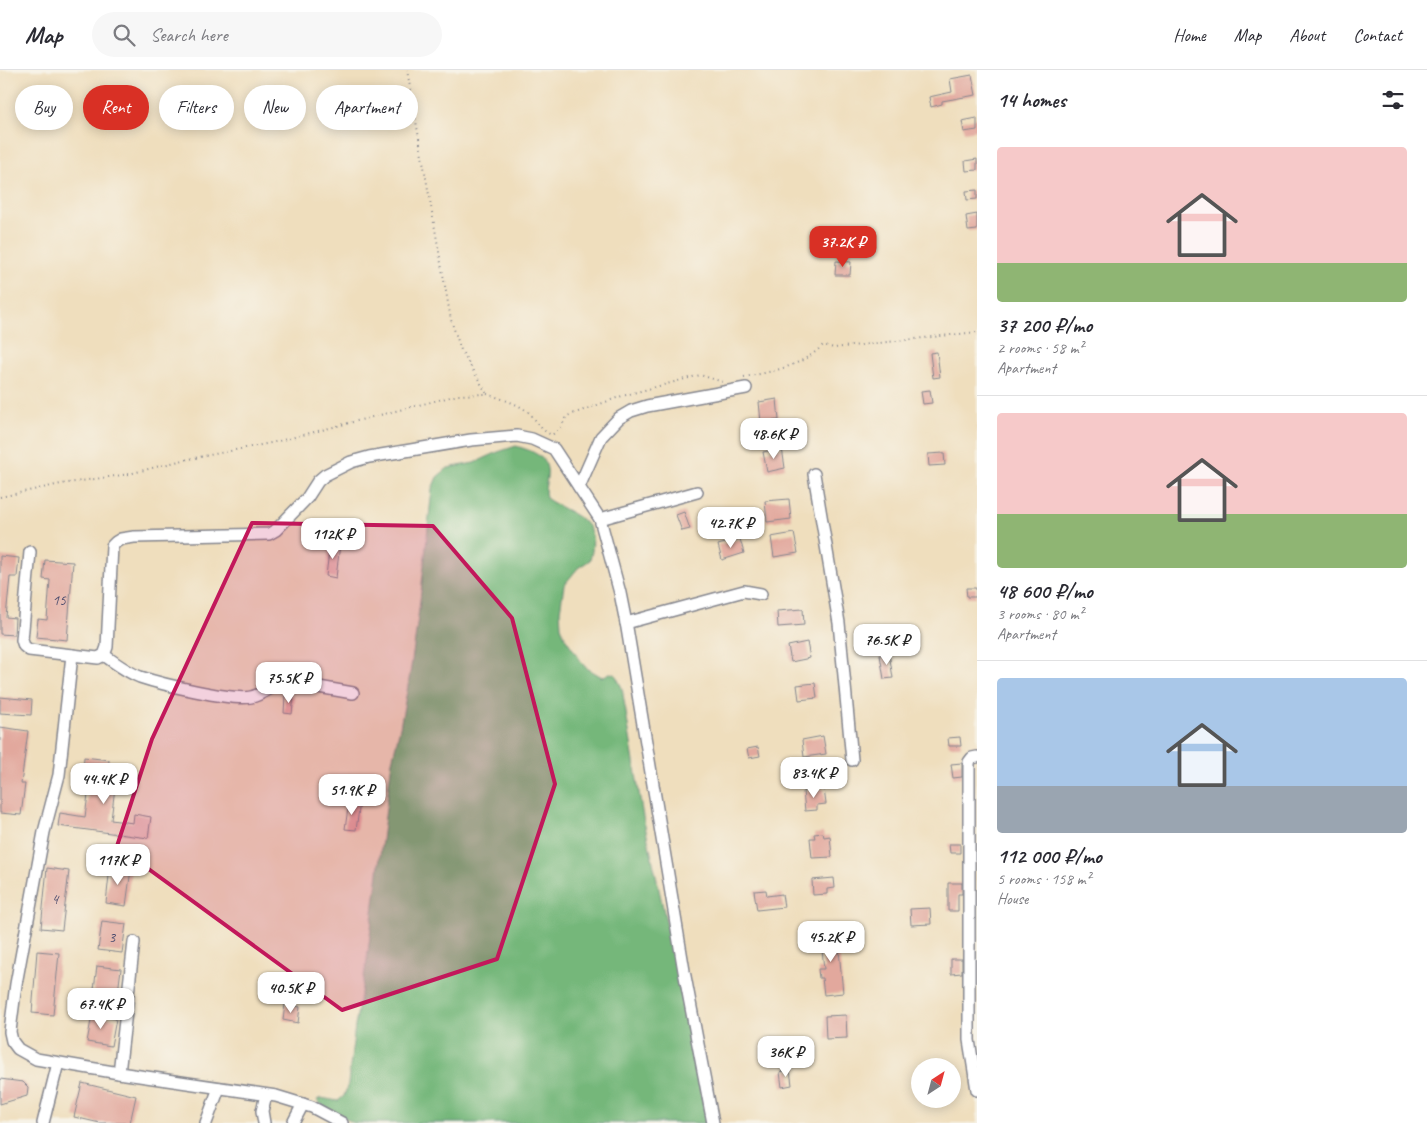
<!DOCTYPE html>
<meta charset="utf-8">
<style>
body{margin:0;font-family:Caveat,sans-serif;background:#f7f7f7;color:#2b2b33;height:100vh;display:flex;flex-direction:column;font-size:19px;white-space:nowrap}
*{box-sizing:border-box;margin:0}
p{font-size:16px;color:#7c7c81}
.icon{flex:none;width:28px;height:28px;fill:none;stroke:currentColor;stroke-width:2;stroke-linecap:round;stroke-linejoin:round}
.map{position:relative;flex:1;overflow:hidden}
.details{display:flex;flex-direction:column;background:#fff;width:450px}
.details>*{flex:none}
.hud{position:absolute;left:15px;top:15px;width:475px;height:45px;display:flex;gap:10px}
.needle{width:32px;rotate:36deg}
.tools{position:absolute;left:911px;top:988px;display:grid;gap:10px}
.tools a{display:grid;place-items:center;width:50px;height:50px;border-radius:50%;background:#fff;box-shadow:0 2px 12px #0003;font-size:25px}
.price{position:absolute;translate:-50% -42px;padding:0 11px;border-radius:10px;background:#fff;color:#222;font-size:16px;line-height:32px;filter:drop-shadow(0 1px 2px #0008)}
.price::after{content:'';position:absolute;left:50%;top:30px;width:15px;height:11px;margin-left:-8px;background:inherit;clip-path:polygon(0 0,100% 0,50% 100%)}
.price.selected{background:#d93025;color:#fff}
ul{padding:0;list-style:none}
li{display:grid;align-content:center;gap:10px;height:265px;padding:0 20px}
li+li{border-top:1px solid #e1e1e2}
li span{display:grid;place-items:center;height:155px;border-radius:5px;color:#555}
li>.icon{margin-inline-start:auto}
span .icon{width:90px;height:90px;fill:#fffc;stroke-width:1}
li b{font-size:21px}
h2{display:flex;justify-content:space-between;align-items:center;height:60px;padding:0 20px;font-size:21px}
.pill{padding:0 18px;border-radius:22px;background:#fff;box-shadow:0 2px 12px #0003;font-size:18px;line-height:45px}
.pill.selected{background:#d93025;color:#fff}
header{display:flex;align-items:center;gap:30px;box-sizing:border-box;height:70px;padding:0 25px;background:#fff;border-bottom:1px solid #e1e1e2}
header strong{font-size:24px}
nav{display:flex;gap:28px;margin-inline-start:auto;font-size:18px}
.search{width:350px;height:45px;background:#f7f7f7;display:flex;align-items:center;gap:12px;box-sizing:border-box;padding:0 18px;border-radius:28px;color:#7c7c81;font-size:19px}
main{display:flex;flex:1;min-height:0}
.map>svg:first-child{display:block}
.forest{fill:#74b77a;stroke:#48736c}
.building{fill:#e2a89d}
.lines{fill:none;stroke-linecap:round;stroke-linejoin:round}
.minor-casing{stroke:#85868e;stroke-width:14}
.path{stroke:#85868e;stroke-width:2;stroke-dasharray:1 4;stroke-linecap:butt}
.minor{stroke:#fff;stroke-width:11}
.marked{fill:#c2185b;fill-opacity:0.2;stroke:#c2185b;stroke-width:4;stroke-linejoin:round}
.labels{text-anchor:middle;dominant-baseline:central;stroke-width:4;stroke-linejoin:round;paint-order:stroke}
.number-label{font-size:15px;fill:#4d4d6e}
</style>
<header>
<strong>Map</strong>
<div class="search"><svg class="icon" aria-label="search" viewBox="0 0 24 24"><circle cx="10" cy="10" r="6"/><path d="M15 15l6 6"/></svg>Search here</div>
<nav><a>Home</a><a>Map</a><a>About</a><a>Contact</a></nav>
</header>
<main>
<div class="map">
<svg width="977" height="1053" viewBox="0 0 977 1053">
<rect width="100%" height="100%" fill="#f7f3e8"/>
<filter id="ink" filterUnits="userSpaceOnUse"><feTurbulence type="fractalNoise" baseFrequency=".02" numOctaves="2"/><feDisplacementMap in="SourceGraphic" scale="10" xChannelSelector="R" yChannelSelector="G"/><feConvolveMatrix kernelMatrix="1 2 1 2 8 2 1 2 1" color-interpolation-filters="sRGB"/></filter>
<filter id="wash" filterUnits="userSpaceOnUse"><feTurbulence type="fractalNoise" baseFrequency=".0096" numOctaves="4" result="noise"/><feDisplacementMap in="SourceGraphic" scale="20" xChannelSelector="R" yChannelSelector="G"/><feGaussianBlur stdDeviation="1.12" result="paint"/><feColorMatrix in="noise" values="0 0 0 0 0 0 0 0 0 0 0 0 0 0 0 0 0 1.4 0 .05"/><feComposite in="paint" operator="in"/></filter>
<g filter="url(#wash)">
<rect width="100%" height="100%" fill="#efdebd"/>
<path class="forest" d="M516 376C532 381 550 386 547 407 546 415 544 420 546 428 572 447 602 447 590 490L578 498 564 515 560 541 561 557 566 569 585 597 602 607 610 603 615 604 622 618 643 747 675 892 707 1053H354L321 1035 317 1030 321 1028 338 1031 344 1026 348 1014 355 956 367 890 392 691C399 666 403 641 408 616 419 551 425 485 432 419L437 407 448 398 474 393 498 382Z"/>
<g id="blocks">
<g class="building">
<path d="M972 5 976 25 942 31V34L931 37 929 27 952 22 950 9Z"/>
<path d="M977 48V60L964 62 962 51Z"/>
<path d="M977 89V100L966 101 965 91Z"/>
<path d="M977 120V129L967 130 966 121Z"/>
<path d="M977 144V160L968 161 966 146Z"/>
<path d="M836 191 851 192 850 205H835Z"/>
<path d="M937 282 940 307 933 308 930 283Z"/>
<path d="M930 320 932 333 923 334 921 321Z"/>
<path d="M777 329 779 350 761 352 759 332Z"/>
<path d="M782 378 785 398 767 402 763 382Z"/>
<path d="M944 383 945 395 929 396 928 384Z"/>
<path d="M789 429 791 449 767 452 765 431Z"/>
<path d="M684 442 690 459 682 461 676 445Z"/>
<path d="M794 463 798 483 774 487 771 467Z"/>
<path d="M740 469 744 483 722 490 718 475Z"/>
<path d="M330 473 340 474 336 508 326 506Z"/>
<path d="M0 486 19 488 17 507H10L6 547 15 548 14 565 0 564Z"/>
<path d="M45 490 73 492 67 570 36 567 38 549 47 550 50 510 43 509Z"/>
<path d="M966 518H976V527H967Z"/>
<path d="M803 539 804 555 778 557 777 541Z"/>
<path d="M807 572 810 588 791 592 788 576Z"/>
<path d="M889 583 893 608 884 609 880 585Z"/>
<path d="M815 613 817 628 799 630 797 615Z"/>
<path d="M285 625 294 626 292 644 284 643Z"/>
<path d="M0 627 32 630 31 645 0 643Z"/>
<path d="M0 657 28 661 21 714H25L21 745 0 743Z"/>
<path d="M823 666 826 684 804 687 802 670Z"/>
<path d="M960 667 961 676H949L948 668Z"/>
<path d="M758 677 760 686 749 688 747 679Z"/>
<path d="M84 687 109 690 108 700 117 701 111 750 133 753 134 744 151 747 148 768 58 756 60 743 85 747 91 702 83 701Z"/>
<path d="M962 693V707L953 708 951 694Z"/>
<path d="M824 719 826 734 817 735V740L805 741 803 721Z"/>
<path d="M349 731 360 732 356 760 345 759Z"/>
<path d="M823 763 824 767 830 766 832 787 812 788 810 768H815L814 764Z"/>
<path d="M949 774H960V783H950Z"/>
<path d="M110 796 131 799 126 836 106 833Z"/>
<path d="M47 798 69 801 62 860 41 858Z"/>
<path d="M834 808 835 818 827 819V824L813 825 812 810Z"/>
<path d="M948 813H962V824H958V841H948Z"/>
<path d="M766 820 767 826 782 824 784 837 757 840 754 821Z"/>
<path d="M930 838 931 854 911 855 910 839Z"/>
<path d="M102 851 126 854 122 883 98 880Z"/>
<path d="M837 859 843 923 824 925 822 908H819L818 899H824L820 860Z"/>
<path d="M37 881 59 883 53 945 32 943Z"/>
<path d="M951 889H962V903L951 904Z"/>
<path d="M97 896 121 899 117 930 93 927Z"/>
<path d="M285 934 300 937 298 953 283 950Z"/>
<path d="M92 945 116 949 111 976 87 972Z"/>
<path d="M846 945 847 968 826 969 825 946Z"/>
<path d="M790 1000 792 1015 782 1017 780 1002Z"/>
<path d="M0 1009 23 1012 28 1017 27 1026 0 1034Z"/>
<path d="M82 1013 136 1026 130 1053H100L74 1047Z"/>
</g>
</g>
</g>
<g filter="url(#ink)">
<use href="#blocks" fill-opacity="0" stroke="#85868e" stroke-width="1"/>
<g class="lines">
<g class="minor-casing">
<g id="minor">
<path d="M814 404 839 553 852 690"/>
<path d="M579 417 601 367 619 348 631 341 647 336 746 318"/>
<path d="M600 449 697 422"/>
<path d="M30 482 22 570 24 576 29 580 98 588 104 585 107 577 112 476 116 472 121 469 134 467 269 464 276 460 307 428 318 411 325 405 351 392 369 387 471 370 517 366 532 369 554 379 600 449 620 523 627 558 684 901 713 1053"/>
<path d="M626 553 744 521 761 524"/>
<path d="M72 585 59 705 44 762 16 914 11 953 10 962 12 971 18 979 36 989 119 1003 276 1026 312 1037 342 1053"/>
<path d="M104 585C115 593 127 602 140 607 161 614 231 631 251 627 266 624 273 612 290 612L353 623"/>
<path d="M977 687 972 688 969 692V970L977 1020"/>
<path d="M119 1003 134 872"/>
<path d="M43 1053 58 993"/>
<path d="M206 1053 219 1018"/>
<path d="M264 1053 262 1041 266 1025"/>
<path d="M293 1053 303 1034"/>
</g>
</g>
<g class="path">
<path d="M744 307C771 302 803 296 823 275L834 278 977 262"/>
<path d="M487 324C499 328 513 332 524 339 536 346 538 360 552 365L561 357 567 346 622 326 700 305 723 312"/>
<path d="M0 427 61 414 129 404 179 391 271 373 458 325 487 324 461 280 451 250 407 0"/>
</g>
<use href="#minor" class="minor"/>
</g>
</g>
<path class="marked" d="M252 453 433 456 512 548 555 714 497 889 342 940 117 776 152 669Z"/>
<g class="labels">
<g class="number-label">
<text x="59" y="530">15</text>
<text x="55" y="829">4</text>
<text x="112" y="867">3</text>
</g>
</g>
</svg>
<div class="tools">
<a><svg class="needle" viewBox="-14 -14 28 28"><path d="M0-13l5 13h-10z" fill="#e53935"/><path d="M0 13l5-13h-10z" fill="#7c7c81"/></svg></a>
</div>
<b class="price selected" style="left:843px;top:198px">37.2K ₽</b>
<b class="price" style="left:774px;top:390px">48.6K ₽</b>
<b class="price" style="left:731px;top:479px">42.7K ₽</b>
<b class="price" style="left:333px;top:490px">112K ₽</b>
<b class="price" style="left:887px;top:596px">76.5K ₽</b>
<b class="price" style="left:289px;top:634px">75.5K ₽</b>
<b class="price" style="left:814px;top:729px">83.4K ₽</b>
<b class="price" style="left:104px;top:735px">44.4K ₽</b>
<b class="price" style="left:352px;top:746px">51.9K ₽</b>
<b class="price" style="left:118px;top:816px">117K ₽</b>
<b class="price" style="left:831px;top:893px">45.2K ₽</b>
<b class="price" style="left:291px;top:944px">40.5K ₽</b>
<b class="price" style="left:101px;top:960px">67.4K ₽</b>
<b class="price" style="left:786px;top:1008px">36K ₽</b>
<div class="hud">
<a class="pill">Buy</a>
<a class="pill selected">Rent</a>
<a class="pill">Filters</a>
<a class="pill">New</a>
<a class="pill">Apartment</a>
</div>
</div>
<section class="details">
<h2>14 homes<svg class="icon" aria-label="filters" viewBox="0 0 24 24"><path d="M4 7h16M4 17h16"/><circle cx="9" cy="7" r="2"/><circle cx="15" cy="17" r="2"/></svg></h2>
<ul>
<li><span style="background:linear-gradient(#f6c9c9 75%,#8fb573 0)"><svg class="icon" aria-label="home" viewBox="0 0 24 24"><path d="M3 11l9-7 9 7M6 9v11h12V9"/></svg></span><div><b>37 200 ₽/mo</b><p>2 rooms · 58 m²</p><p>Apartment</p></div></li>
<li><span style="background:linear-gradient(#f6c9c9 65%,#8fb573 0)"><svg class="icon" aria-label="home" viewBox="0 0 24 24"><path d="M3 11l9-7 9 7M6 9v11h12V9"/></svg></span><div><b>48 600 ₽/mo</b><p>3 rooms · 80 m²</p><p>Apartment</p></div></li>
<li><span style="background:linear-gradient(#a9c7e8 70%,#9aa5b1 0)"><svg class="icon" aria-label="home" viewBox="0 0 24 24"><path d="M3 11l9-7 9 7M6 9v11h12V9"/></svg></span><div><b>112 000 ₽/mo</b><p>5 rooms · 158 m²</p><p>House</p></div></li>
</ul>
</section>
</main>
